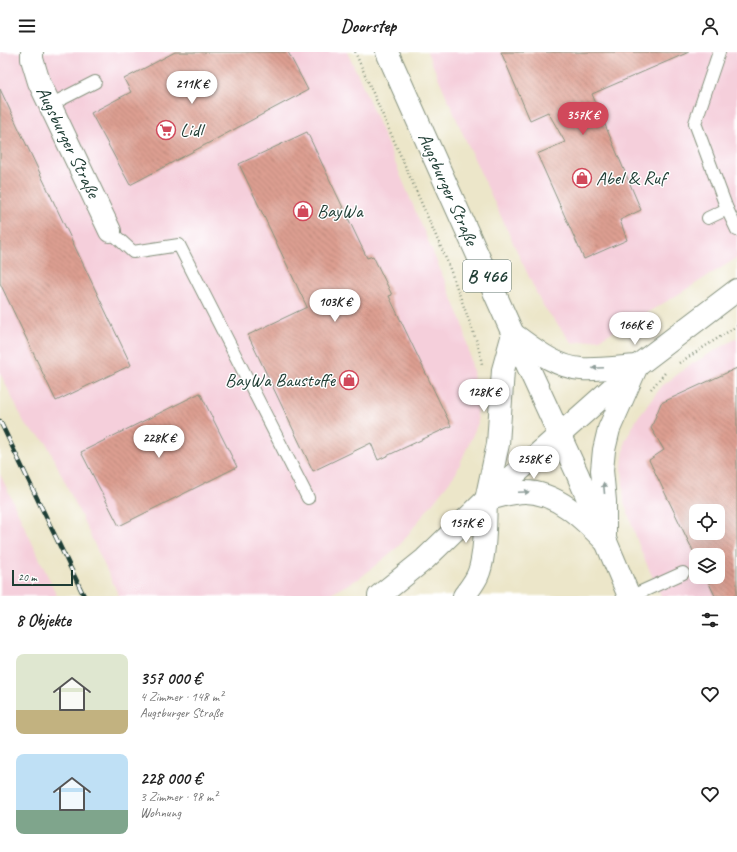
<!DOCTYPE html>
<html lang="de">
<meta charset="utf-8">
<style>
body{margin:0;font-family:Caveat,sans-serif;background:#f6f6f6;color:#222;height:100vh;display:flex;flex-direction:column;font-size:15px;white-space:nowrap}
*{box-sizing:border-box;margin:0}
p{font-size:13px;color:#767676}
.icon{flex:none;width:22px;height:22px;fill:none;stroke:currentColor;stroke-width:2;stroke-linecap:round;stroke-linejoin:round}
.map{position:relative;height:544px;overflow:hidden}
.drawer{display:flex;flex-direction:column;background:#fff;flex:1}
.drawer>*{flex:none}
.controls{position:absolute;left:689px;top:452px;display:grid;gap:8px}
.controls a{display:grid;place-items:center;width:36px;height:36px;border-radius:8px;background:#fff;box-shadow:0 4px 16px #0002;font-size:20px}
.scale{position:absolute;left:12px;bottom:10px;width:61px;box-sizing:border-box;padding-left:4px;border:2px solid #1f3d34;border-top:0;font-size:11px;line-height:14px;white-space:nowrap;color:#1f3d34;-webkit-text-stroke:3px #fff;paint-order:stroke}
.price{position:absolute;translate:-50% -34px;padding:0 9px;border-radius:14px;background:#fff;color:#222;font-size:13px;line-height:26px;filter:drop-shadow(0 1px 2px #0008)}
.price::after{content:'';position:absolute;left:50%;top:24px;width:12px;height:9px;margin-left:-6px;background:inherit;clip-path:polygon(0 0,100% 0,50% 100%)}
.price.selected{background:#d1495b;color:#fff}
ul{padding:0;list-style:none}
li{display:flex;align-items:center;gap:12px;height:100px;padding:0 16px}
li span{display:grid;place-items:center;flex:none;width:112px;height:80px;border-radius:8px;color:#555}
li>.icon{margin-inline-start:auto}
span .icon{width:48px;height:48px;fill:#fffc;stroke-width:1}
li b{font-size:17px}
h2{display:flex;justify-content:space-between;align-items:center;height:48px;padding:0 16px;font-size:17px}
header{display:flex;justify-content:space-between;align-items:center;height:52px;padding:0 16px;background:#fff;font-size:18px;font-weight:800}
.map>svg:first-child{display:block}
.built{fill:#f5cfdb;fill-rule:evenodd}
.building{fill:url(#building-back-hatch);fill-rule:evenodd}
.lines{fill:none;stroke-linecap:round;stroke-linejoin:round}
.lane-casing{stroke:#86927e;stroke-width:14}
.street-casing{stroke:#86927e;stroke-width:24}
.secondary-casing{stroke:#86927e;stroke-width:24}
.primary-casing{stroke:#86927e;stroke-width:24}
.path{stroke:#86927e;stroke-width:2.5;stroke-dasharray:1 3;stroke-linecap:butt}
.lane{stroke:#fff;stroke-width:12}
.street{stroke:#fff;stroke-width:22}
.secondary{stroke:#fff;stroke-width:22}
.primary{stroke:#fff;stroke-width:22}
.rail-casing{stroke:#1f3d34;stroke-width:4.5}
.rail{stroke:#fff;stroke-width:3;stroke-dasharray:9;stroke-linecap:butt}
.oneway{fill:#8f9e9a}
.labels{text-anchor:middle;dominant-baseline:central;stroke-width:3;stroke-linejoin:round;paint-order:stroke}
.shield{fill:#fff;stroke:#627771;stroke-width:1}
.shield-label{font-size:18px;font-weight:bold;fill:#1f3d34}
.poi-label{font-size:19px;fill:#1f3d34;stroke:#fff;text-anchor:start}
.street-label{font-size:19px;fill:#1f3d34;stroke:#fff}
</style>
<header><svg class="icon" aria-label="menu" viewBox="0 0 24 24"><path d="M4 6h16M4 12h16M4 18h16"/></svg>Doorstep<svg class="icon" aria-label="person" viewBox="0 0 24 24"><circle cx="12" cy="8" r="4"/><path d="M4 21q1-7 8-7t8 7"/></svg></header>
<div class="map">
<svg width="737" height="544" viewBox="0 0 737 544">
<defs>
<pattern id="building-back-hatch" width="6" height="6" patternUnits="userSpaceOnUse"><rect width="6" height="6" fill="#dd9f91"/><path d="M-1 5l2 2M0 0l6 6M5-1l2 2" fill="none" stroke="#b38377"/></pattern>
</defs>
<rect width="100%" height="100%" fill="#fff"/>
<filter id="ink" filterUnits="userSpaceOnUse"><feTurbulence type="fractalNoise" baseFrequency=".025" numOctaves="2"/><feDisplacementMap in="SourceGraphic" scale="8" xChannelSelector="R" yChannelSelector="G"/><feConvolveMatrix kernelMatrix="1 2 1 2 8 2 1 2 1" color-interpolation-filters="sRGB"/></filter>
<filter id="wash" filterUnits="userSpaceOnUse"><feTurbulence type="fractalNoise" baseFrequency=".012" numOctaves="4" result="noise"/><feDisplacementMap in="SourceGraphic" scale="16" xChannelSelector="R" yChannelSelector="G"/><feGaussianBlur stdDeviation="0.9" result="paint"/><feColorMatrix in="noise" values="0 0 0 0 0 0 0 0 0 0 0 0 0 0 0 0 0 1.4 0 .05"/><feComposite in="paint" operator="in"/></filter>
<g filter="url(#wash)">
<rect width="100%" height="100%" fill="#ece6c9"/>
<g class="built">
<path d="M0 0H347L359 25 463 272 473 319 478 371 456 421 399 494 360 526 326 544H119L46 390 26 374 0 321Z"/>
<path d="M427 0H737V206L669 248 600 287 572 291 541 251 471 100Z"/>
<path d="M737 286V544H661L641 499 624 450 622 414 625 389 638 365 662 334 690 313ZM696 459H718V481H696ZM696 503H718V525H696Z"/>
<path d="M0 422 57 544H0Z"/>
</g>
<g id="blocks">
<g class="building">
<path d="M175 0H288L308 38 130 133 91 61 131 40 124 27Z"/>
<path d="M501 0H689L592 42 641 158 620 168 627 188 584 207 537 102 565 90 548 60 530 68Z"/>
<path d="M0 37 131 313 56 349 0 231Z"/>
<path d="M307 80 367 206 373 204 392 243 389 244 451 374 378 408 371 391 313 419 248 283 307 255 239 112Z"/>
<path d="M737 316V544H715L706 525H718V503H696V505L649 408 664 398 651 376 661 351ZM696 459H718V481H696Z"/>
<path d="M200 341 237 415 119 474 81 400Z"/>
</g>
</g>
</g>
<g filter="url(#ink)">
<use href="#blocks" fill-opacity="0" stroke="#86927e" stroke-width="1"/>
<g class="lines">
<g class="lane-casing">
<g id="lane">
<path d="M719 0 695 71 727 157"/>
<path d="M50 53 95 30"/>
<path d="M708 166 727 157 737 178"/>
<path d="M110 179 133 200 179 193 308 446"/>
<path d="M632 544 683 521"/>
</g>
</g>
<g class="street-casing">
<g id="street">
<path d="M32 0V7L39 30 110 179"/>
<path d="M464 544C470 536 476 529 479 520 486 500 485 469 486 448"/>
</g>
</g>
<g class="secondary-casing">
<g id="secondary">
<path d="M489 447C501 444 513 440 525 440 557 440 584 468 605 489"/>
<path d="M486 448 498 392 503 318 513 282C533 296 555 315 581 317 600 318 619 315 637 314L609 377 604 398 602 418 605 449V489"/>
<path d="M379 544 425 507 486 448 637 314 737 238"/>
</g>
</g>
<g class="primary-casing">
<path id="primary" d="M387 0 513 282 577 421 629 544"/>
</g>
<g class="path">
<path d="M355 0 447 209 478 293 482 312"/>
<path d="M679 311 737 274"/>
<path d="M651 337 665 321"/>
</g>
<use href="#lane" class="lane"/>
<use href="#street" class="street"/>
<use href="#secondary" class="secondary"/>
<use href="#primary" class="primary"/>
<g class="rail-casing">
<path id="rail" d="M0 369 84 544"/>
</g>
<use href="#rail" class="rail"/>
</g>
<defs><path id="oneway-solid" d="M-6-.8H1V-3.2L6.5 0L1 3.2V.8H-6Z"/></defs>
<g class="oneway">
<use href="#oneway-solid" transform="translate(598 316) rotate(177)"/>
<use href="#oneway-solid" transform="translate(604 436) rotate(-95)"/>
<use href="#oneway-solid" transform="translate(524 440) rotate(-2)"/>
</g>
</g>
<defs>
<g id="supermarket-ring" transform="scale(1)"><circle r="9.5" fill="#fff" stroke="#d1495b" stroke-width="1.5"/><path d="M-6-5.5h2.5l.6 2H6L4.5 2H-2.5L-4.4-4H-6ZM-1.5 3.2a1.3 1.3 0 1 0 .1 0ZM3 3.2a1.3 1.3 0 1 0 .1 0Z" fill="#d1495b"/></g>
<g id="shop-ring" transform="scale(1)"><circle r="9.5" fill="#fff" stroke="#d1495b" stroke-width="1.5"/><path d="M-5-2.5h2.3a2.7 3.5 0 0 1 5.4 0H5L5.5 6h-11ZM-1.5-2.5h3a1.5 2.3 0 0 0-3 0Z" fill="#d1495b"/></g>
</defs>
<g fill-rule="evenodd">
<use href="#supermarket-ring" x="166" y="78"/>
<use href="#shop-ring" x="582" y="126"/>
<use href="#shop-ring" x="303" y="159"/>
<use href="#shop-ring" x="349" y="328"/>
</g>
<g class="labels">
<rect class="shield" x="463" y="208" width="48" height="32" rx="3"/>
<g class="shield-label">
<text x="487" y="224">B 466</text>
</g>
<g class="poi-label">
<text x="180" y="78">Lidl</text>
<text x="596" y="126">Abel &amp; Ruf</text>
<text x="317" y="159">BayWa</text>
<text x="335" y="328" text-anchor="end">BayWa Baustoffe</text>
</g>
<g class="street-label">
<text transform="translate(68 90) rotate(64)">Augsburger Straße</text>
<text transform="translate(448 137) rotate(66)">Augsburger Straße</text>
</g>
</g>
</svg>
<div class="controls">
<a><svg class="icon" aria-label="locate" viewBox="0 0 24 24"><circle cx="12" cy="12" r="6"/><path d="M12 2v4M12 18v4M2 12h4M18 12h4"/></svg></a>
<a><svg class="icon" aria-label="layers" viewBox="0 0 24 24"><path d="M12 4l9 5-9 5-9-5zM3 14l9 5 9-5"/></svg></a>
</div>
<div class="scale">20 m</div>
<b class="price" style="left:192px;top:53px">211K €</b>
<b class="price selected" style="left:583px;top:84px">357K €</b>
<b class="price" style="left:335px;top:271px">103K €</b>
<b class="price" style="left:635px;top:294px">166K €</b>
<b class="price" style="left:484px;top:361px">128K €</b>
<b class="price" style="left:159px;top:407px">228K €</b>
<b class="price" style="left:534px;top:428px">258K €</b>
<b class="price" style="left:466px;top:492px">157K €</b>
</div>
<section class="drawer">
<h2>8 Objekte<svg class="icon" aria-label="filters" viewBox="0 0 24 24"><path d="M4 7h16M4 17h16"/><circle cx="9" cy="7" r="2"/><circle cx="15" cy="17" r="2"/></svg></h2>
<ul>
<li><span style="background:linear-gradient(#dfe7d0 70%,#c2b280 0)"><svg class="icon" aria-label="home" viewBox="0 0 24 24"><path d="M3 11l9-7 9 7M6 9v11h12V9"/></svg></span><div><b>357 000 €</b><p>4 Zimmer · 148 m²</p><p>Augsburger Straße</p></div><svg class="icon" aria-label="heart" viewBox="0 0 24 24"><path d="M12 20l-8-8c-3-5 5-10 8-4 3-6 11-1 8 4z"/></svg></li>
<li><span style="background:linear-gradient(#bfe0f5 70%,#7fa58c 0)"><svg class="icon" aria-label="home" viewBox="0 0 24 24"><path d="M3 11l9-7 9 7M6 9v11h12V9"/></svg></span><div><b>228 000 €</b><p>3 Zimmer · 98 m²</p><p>Wohnung</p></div><svg class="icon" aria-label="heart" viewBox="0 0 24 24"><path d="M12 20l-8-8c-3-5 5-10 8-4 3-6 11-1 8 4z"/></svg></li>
</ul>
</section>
